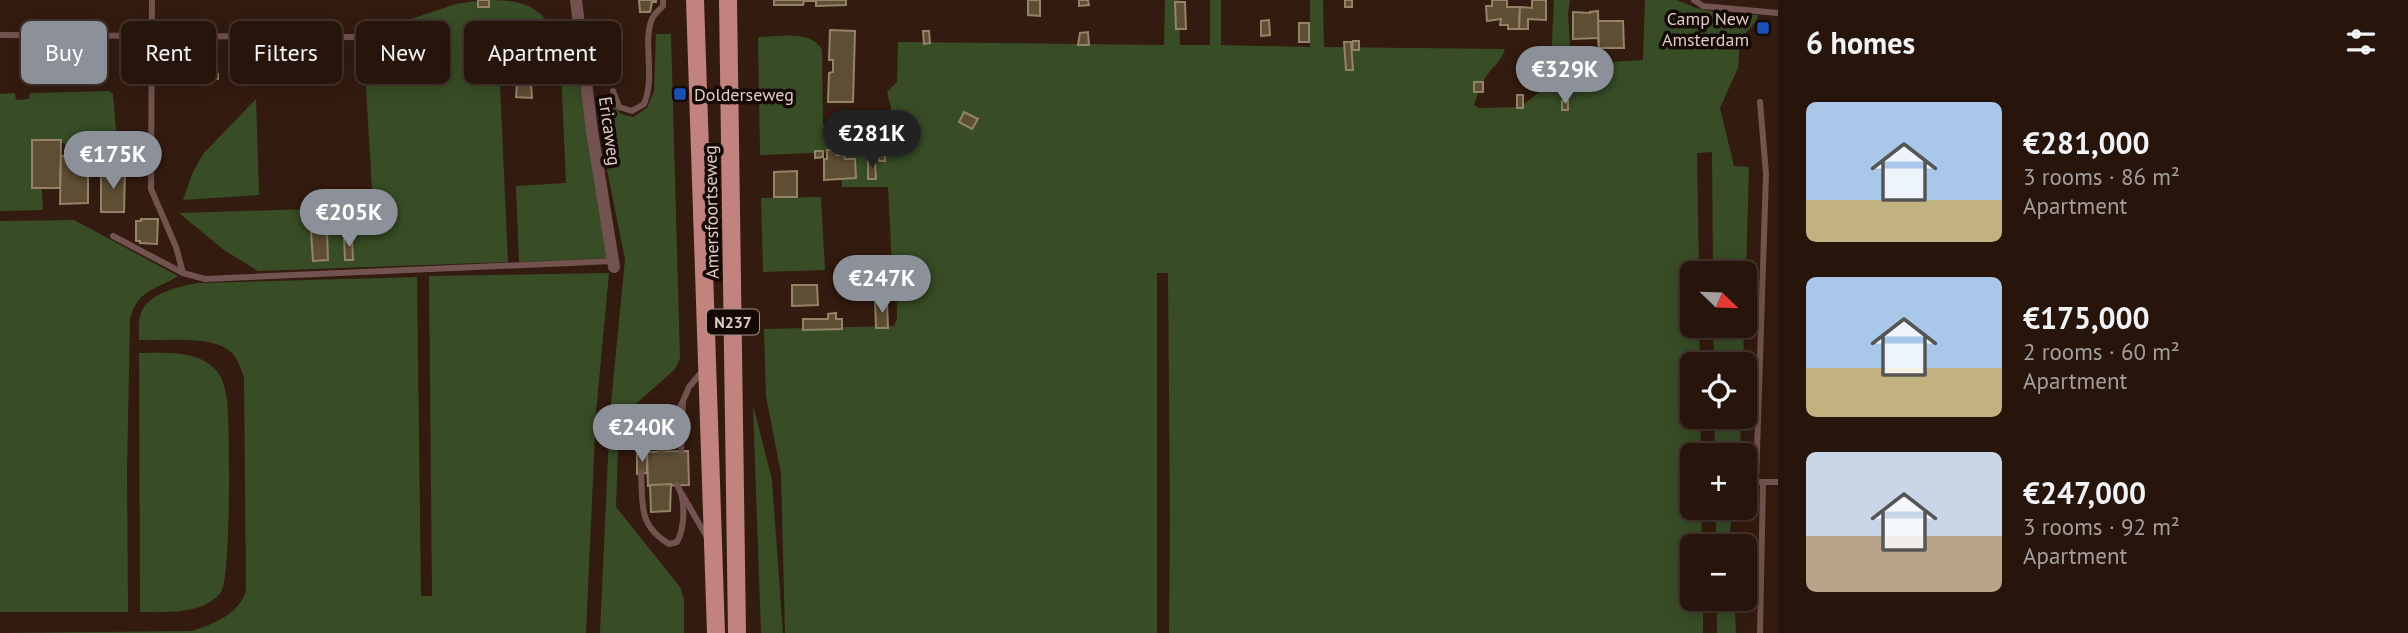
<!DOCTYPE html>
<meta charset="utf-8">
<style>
body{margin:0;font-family:"PT Sans",sans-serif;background:#332119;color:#f1f3f6;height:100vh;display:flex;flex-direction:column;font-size:26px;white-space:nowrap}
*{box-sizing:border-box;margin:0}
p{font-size:23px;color:#a49e9d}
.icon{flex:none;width:38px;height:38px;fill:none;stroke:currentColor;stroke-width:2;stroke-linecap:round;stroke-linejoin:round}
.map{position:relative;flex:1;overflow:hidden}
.drawer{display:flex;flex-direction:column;background:#27140b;width:630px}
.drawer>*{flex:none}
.hud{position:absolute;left:21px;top:21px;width:665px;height:63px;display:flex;gap:14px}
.needle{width:46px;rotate:113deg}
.fabs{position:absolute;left:1680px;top:261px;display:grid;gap:14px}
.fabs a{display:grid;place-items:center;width:77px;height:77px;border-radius:10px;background:#27140b;box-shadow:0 4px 18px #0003,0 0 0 2px #43332c;font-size:35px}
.price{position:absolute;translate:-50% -60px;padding:0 16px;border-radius:24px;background:#8c9099;color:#fff;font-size:23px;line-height:46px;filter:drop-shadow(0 2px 4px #0008)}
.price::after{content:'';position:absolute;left:50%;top:42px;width:21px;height:16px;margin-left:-10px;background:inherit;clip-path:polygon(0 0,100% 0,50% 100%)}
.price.on{background:#222;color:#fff}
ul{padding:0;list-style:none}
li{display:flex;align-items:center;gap:21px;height:175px;padding:0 28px}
li span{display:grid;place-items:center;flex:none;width:196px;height:140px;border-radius:10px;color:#555}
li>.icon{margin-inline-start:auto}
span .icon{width:84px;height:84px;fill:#fffc;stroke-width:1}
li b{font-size:30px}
h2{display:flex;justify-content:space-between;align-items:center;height:84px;padding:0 28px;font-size:30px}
.tag{padding:0 24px;border-radius:10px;background:#27140b;box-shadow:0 4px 18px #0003,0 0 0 2px #43332c;font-size:24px;line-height:63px}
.tag.on{background:#8c9099;color:#fff}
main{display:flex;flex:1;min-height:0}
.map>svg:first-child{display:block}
.green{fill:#384d26}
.building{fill:#5e4e34;stroke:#948367;stroke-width:2}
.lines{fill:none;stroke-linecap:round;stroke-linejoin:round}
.service{stroke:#735350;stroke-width:6}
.minor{stroke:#735350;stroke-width:12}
.primary{stroke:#c2827d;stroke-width:18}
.transit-dot{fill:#1a4fb4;stroke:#140905;stroke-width:2.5}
.labels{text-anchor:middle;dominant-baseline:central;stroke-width:7;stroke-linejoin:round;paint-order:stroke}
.shield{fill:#140905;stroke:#a1928b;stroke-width:2}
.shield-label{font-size:16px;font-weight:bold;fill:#decdc5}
.poi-label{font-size:18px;fill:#decdc5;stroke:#140905;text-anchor:end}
.street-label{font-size:18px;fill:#decdc5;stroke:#140905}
</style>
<main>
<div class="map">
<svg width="1778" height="633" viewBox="0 0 1778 633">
<rect width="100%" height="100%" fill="#341b0f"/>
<g class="green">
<path d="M483 0C503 0 523 0 538 12 549 21 553 32 567 38L495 29 498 41 508 262 258 271 224 250 179 213 373 207 363 35 456 4Z"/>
<path d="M1165 0H1179L1180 45H1210V0H1221V45L1310 47V0H1323L1324 47 1505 49C1502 61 1491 68 1485 78 1480 86 1477 96 1474 105L1479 108 1520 107 1550 84 1554 0H1570L1568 14 1571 59 1573 63 1579 64 1643 60 1645 0H1677L1696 8 1716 12 1758 15 1757 20 1740 40 1738 68 1720 108 1734 166 1749 167 1745 307V273H1713L1712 152 1697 153 1699 273H1692V326H1699L1700 364H1692V416L1700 417 1701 455H1692V508H1701L1702 546H1692V598L1703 599V633H1169L1170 520 1168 273H1157V633H785L781 474 766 396 764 329 894 326 897 319 896 270 892 267 888 187H842L841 155 838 152 760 155 758 37C778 37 811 29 822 50L823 125C843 125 876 117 891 133V108L887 92 897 82 898 42 1164 45Z"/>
<path d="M656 34H671L680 358 675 369 619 419 616 507 680 587 684 599V633H600L610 414 625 259 607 170 611 103 621 114 633 117 647 108 654 91Z"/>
<path d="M560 47 574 48 607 258 519 262 516 186 566 183Z"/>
<path d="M109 91 113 94 116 130 94 139 87 149 70 150 64 143 39 144 43 210 0 211V94L15 93 16 100 29 99 30 93Z"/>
<path d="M256 99 259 195 183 200 192 174 203 154Z"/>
<path d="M821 197 825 270 763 272 761 198Z"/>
<path d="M74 220 178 276C154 291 138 289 130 319L127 470 128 612H0V221Z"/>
<path d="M609 273 596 413 586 633H0L192 631C215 623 238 615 246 591L244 377C240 367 237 355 227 349 208 336 163 341 139 340 139 332 138 320 141 313 148 293 180 286 199 283L417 277 421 596H432L429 276Z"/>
<path d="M1713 326H1744L1743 364H1714Z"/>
<path d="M139 353C165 353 202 349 219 374 223 380 226 392 227 400 230 423 231 580 221 592 204 615 165 612 140 612Z"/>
<path d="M753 405 772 480 783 633H761Z"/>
<path d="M1714 417H1741L1740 455H1715Z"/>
<path d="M1716 508H1733L1728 546H1716Z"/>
<path d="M1717 599H1727L1735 614 1736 633H1717Z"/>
</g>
<g class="building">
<rect x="478" y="0" width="11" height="7"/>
<path d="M639 0H656V2H652L650 12H640Z"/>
<path d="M774 0H846V5L816 6V1H804L803 5H774Z"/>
<path d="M1028 0H1040V16L1028 15Z"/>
<path d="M1079 0H1088L1089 5 1079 6Z"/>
<rect x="1345" y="0" width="7" height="7"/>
<path d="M1492 0H1507V7H1520L1519 29H1508V25H1500L1501 19 1487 21 1486 6H1492Z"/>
<path d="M1532 0H1546V20L1528 19V29H1519L1520 7 1532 8Z"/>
<path d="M1175 2H1185L1186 29H1176Z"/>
<path d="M1598 11 1599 48 1598 38 1573 39V12L1590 13V12Z"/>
<path d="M1269 20 1270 35 1261 36V21Z"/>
<path d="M1598 21H1623L1624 48H1599Z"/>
<rect x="1299" y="23" width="10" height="19"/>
<path d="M830 30 855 31 853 102H828L829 73 833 72V60H829Z"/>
<path d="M923 31H929L930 43 924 44Z"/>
<path d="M1088 32 1089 45H1078L1080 33Z"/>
<path d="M1353 41H1359V50H1352Z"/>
<path d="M1344 42H1351L1353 70H1346Z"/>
<path d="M531 52 544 53 543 59H546L545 74 530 73Z"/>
<path d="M558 58H566L565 65H558Z"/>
<path d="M206 73 218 74V79L206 78Z"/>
<path d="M520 80H523L522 83H531L532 98 516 97 517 82Z"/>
<rect x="1474" y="82" width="9" height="10"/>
<rect x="1517" y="95" width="6" height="13"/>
<rect x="1562" y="101" width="6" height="9"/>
<path d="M964 112 978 119 972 129 959 122Z"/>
<path d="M32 140H61L60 188H32Z"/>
<path d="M827 150H837V155H844L845 159H855L856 178 824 180V159H827Z"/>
<path d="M815 151H823V157L815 158Z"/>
<rect x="879" y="152" width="6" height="9"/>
<path d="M61 156H88V203L60 204Z"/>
<path d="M868 161H875L876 179H868Z"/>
<path d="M101 169 125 170 124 212H101Z"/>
<path d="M797 171V197H774V172Z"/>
<path d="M367 210V218H356V211Z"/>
<path d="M141 219H158L157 244 140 243V241H136V221H141Z"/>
<path d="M327 231 328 260 313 261 311 232Z"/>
<path d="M344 238H352L353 260H345Z"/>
<path d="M792 285H817L818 305 792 306Z"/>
<path d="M875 302H887L888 328H876Z"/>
<path d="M836 313V319H842V329L803 330V319H828V314Z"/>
<path d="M688 451 689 485 648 486 647 452Z"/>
<path d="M637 454H647V473L637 474Z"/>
<path d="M671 484 670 511 651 512 650 485Z"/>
</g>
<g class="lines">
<g class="service">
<path d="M152 0 151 189 176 247 183 273"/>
<path d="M1694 0 1703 6 1713 7 1778 13"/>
<path d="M0 35 355 37"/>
<path d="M613 91 619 107 632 111 644 104C656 76 642 42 652 19 654 14 659 10 663 6V0"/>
<path d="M1760 102 1766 174 1756 482H1778"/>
<path d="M113 236 183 273 205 279 613 261"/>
<path d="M661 451 664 433 682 403"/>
<path d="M681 451 683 401 689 387 704 369"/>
<path d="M641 454 643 442 653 438 661 445"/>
<path d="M641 473C643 506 638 525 669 544L677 542C685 527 686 499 677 485"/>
<path d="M682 494 708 539"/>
<path d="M1760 633 1763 482"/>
</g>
<path class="minor" d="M576 0 592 131 614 267"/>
<g class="primary">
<path d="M695 0 716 633"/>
<path d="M728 0 737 633"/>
</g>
</g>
<g class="transit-dot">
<rect x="1756" y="21" width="14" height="14" rx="3.5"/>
<rect x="673" y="87" width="14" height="14" rx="3.5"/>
</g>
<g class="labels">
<rect class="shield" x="707" y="309.5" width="52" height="25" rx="5"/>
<g class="shield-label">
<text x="733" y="322">N237</text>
</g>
<g class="poi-label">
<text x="1749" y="18">Camp New<tspan x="1749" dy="21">Amsterdam</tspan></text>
<text x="694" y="94" text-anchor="start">Dolderseweg</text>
</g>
<g class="street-label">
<text transform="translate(610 131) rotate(82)">Ericaweg</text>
<text transform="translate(711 212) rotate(-91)">Amersfoortseweg</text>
</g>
</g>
</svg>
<div class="fabs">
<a><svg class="needle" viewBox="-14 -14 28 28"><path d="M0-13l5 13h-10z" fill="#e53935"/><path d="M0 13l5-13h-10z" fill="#a49e9d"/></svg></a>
<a><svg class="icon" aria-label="locate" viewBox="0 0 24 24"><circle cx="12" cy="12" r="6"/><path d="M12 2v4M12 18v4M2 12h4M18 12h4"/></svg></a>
<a>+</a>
<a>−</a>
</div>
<b class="price" style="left:1565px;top:106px">€329K</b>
<b class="price on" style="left:872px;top:170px">€281K</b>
<b class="price" style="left:113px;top:191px">€175K</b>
<b class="price" style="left:349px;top:249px">€205K</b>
<b class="price" style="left:882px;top:315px">€247K</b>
<b class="price" style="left:642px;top:464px">€240K</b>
<div class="hud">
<a class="tag on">Buy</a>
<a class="tag">Rent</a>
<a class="tag">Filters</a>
<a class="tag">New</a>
<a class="tag">Apartment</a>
</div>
</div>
<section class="drawer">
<h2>6 homes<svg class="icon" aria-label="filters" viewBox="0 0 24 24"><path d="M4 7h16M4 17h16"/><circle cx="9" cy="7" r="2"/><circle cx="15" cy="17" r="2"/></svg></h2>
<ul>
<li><span style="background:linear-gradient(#a9c7e8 70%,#c2b280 0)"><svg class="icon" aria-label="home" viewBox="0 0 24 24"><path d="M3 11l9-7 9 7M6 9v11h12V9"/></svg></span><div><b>€281,000</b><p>3 rooms · 86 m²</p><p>Apartment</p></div></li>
<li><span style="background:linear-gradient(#a9c7e8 65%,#c2b280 0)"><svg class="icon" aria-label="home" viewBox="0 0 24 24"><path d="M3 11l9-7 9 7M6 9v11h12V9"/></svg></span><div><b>€175,000</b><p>2 rooms · 60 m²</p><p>Apartment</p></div></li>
<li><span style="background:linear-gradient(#c9d6e8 60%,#b9a48a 0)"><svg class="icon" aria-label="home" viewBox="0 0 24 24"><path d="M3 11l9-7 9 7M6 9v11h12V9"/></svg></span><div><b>€247,000</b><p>3 rooms · 92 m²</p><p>Apartment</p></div></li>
</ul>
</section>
</main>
